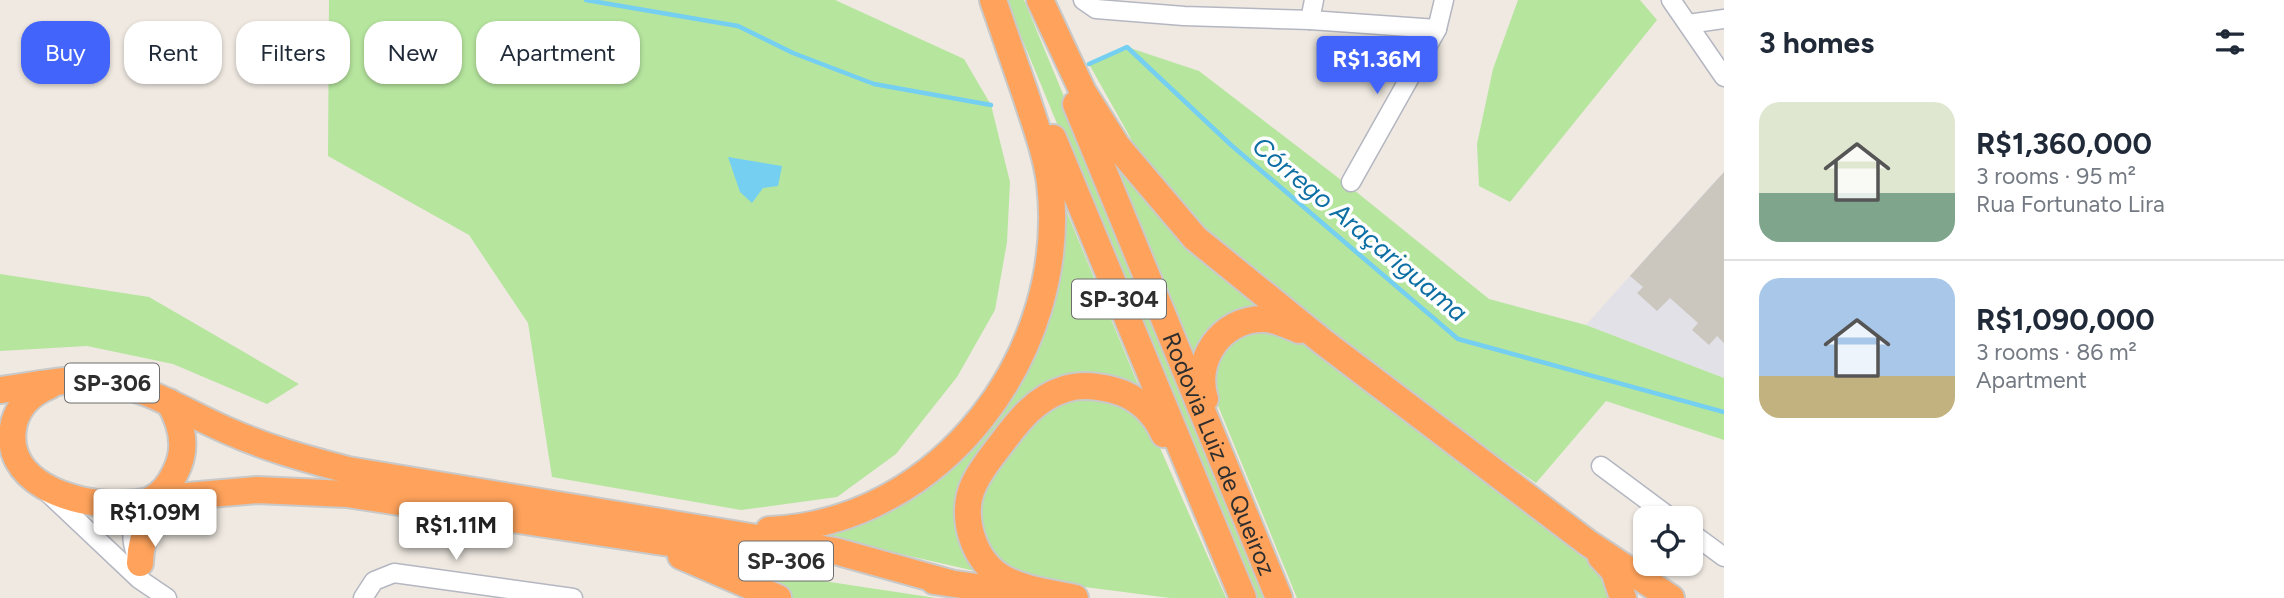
<!DOCTYPE html>
<meta charset="utf-8">
<style>
body{margin:0;font-family:Figtree,sans-serif;background:#f6f6f7;color:#1f2937;height:100vh;display:flex;flex-direction:column;font-size:26px;white-space:nowrap}
*{box-sizing:border-box;margin:0}
p{font-size:23px;color:#747a83}
.icon{flex:none;width:38px;height:38px;fill:none;stroke:currentColor;stroke-width:2;stroke-linecap:round;stroke-linejoin:round}
.map{position:relative;flex:1;overflow:hidden}
.details{display:flex;flex-direction:column;background:#fff;width:560px}
.details>*{flex:none}
.top-card{position:absolute;left:21px;top:21px;width:665px;height:63px;display:flex;gap:14px}
.fabs{position:absolute;left:1633px;top:506px;display:grid;gap:14px}
.fabs a{display:grid;place-items:center;width:70px;height:70px;border-radius:14px;background:#fff;box-shadow:0 2px 5px #0004;font-size:35px}
.price{position:absolute;translate:-50% -60px;padding:0 16px;border-radius:7px;background:#fff;color:#222;font-size:23px;line-height:46px;filter:drop-shadow(0 2px 4px #0008)}
.price::after{content:'';position:absolute;left:50%;top:42px;width:21px;height:16px;margin-left:-10px;background:inherit;clip-path:polygon(0 0,100% 0,50% 100%)}
.price.on{background:#4264fb;color:#fff}
ul{padding:0;list-style:none}
li{display:flex;align-items:center;gap:21px;height:175px;padding:0 35px}
li+li{border-top:2px solid #e0e1e3}
li span{display:grid;place-items:center;flex:none;width:196px;height:140px;border-radius:21px;color:#555}
li>.icon{margin-inline-start:auto}
span .icon{width:84px;height:84px;fill:#fffc;stroke-width:1}
li b{font-size:30px}
h2{display:flex;justify-content:space-between;align-items:center;height:84px;padding:0 35px;font-size:30px}
.tag{padding:0 24px;border-radius:21px;background:#fff;box-shadow:0 2px 5px #0004;font-size:24px;line-height:63px}
.tag.on{background:#4264fb;color:#fff}
main{display:flex;flex:1;min-height:0}
.map>svg:first-child{display:block}
.industrial{fill:#e3e1e8}
.green{fill:#b6e59e}
.water{fill:#75cff0}
.lines{fill:none;stroke-linecap:round;stroke-linejoin:round}
.stream{stroke:#75cff0;stroke-width:4.5}
.building{fill:#cbc7bf}
.minor-casing{stroke:#b4b7c1;stroke-width:21}
.highway-casing{stroke:#c9c9c9;stroke-width:30}
.minor{stroke:#fff;stroke-width:18}
.highway{stroke:#ffa35c;stroke-width:26}
.labels{text-anchor:middle;dominant-baseline:central;stroke-width:7;stroke-linejoin:round;paint-order:stroke}
.shield{fill:#fff;stroke:#6d6d6d;stroke-width:2}
.shield-label{font-size:23px;font-weight:bold;fill:#2e2e2e}
.street-label{font-size:24px;fill:#2e2e2e;stroke:#fff}
.water-label{font-size:26px;font-style:italic;fill:#0d6fa3;stroke:#fff}
</style>
<main>
<div class="map">
<svg width="1724" height="598" viewBox="0 0 1724 598">
<rect width="100%" height="100%" fill="#efe9e1"/>
<path class="industrial" d="M1724 172V378L1586 325 1714 182Z"/>
<g class="green">
<path d="M329 0H835L964 59 991 105 1010 182 1007 242 995 310 957 377 896 454 837 497 741 510 552 477 528 323 469 235 328 156Z"/>
<path d="M1006 0H1024L1272 598H1253Z"/>
<path d="M1518 0H1640L1657 20 1510 202 1479 186 1477 144 1493 69Z"/>
<path d="M1127 47 1199 71 1349 186 1489 299 1586 325 1724 378V440L1606 401 1536 483 1327 339 1253 278 1153 178 1089 64Z"/>
<path d="M1105 144 1265 307 1195 357 1124 185 1120 182Z"/>
<path d="M1054 181 1144 399 1081 378 975 466 988 574 809 533 870 513 1014 378Z"/>
<path d="M0 274 149 297 299 384 267 404 173 364 87 346 0 351Z"/>
<path d="M1258 327 1292 335 1339 367 1590 556 1615 598H1297L1210 386 1223 345Z"/>
<path d="M1085 394 1119 399 1153 432 1226 598H1170L1016 578 998 569 973 508 1033 411Z"/>
<path d="M718 565 936 598H791Z"/>
</g>
<path class="water" d="M728 157 782 166 778 186 763 188 752 203 740 192Z"/>
<g class="lines">
<g class="stream">
<path d="M586 0 738 26 793 53 874 84 991 105"/>
<path d="M1089 64 1127 47 1231 145 1458 339 1724 412"/>
</g>
</g>
<path class="building" d="M1724 172V343L1717 336 1709 345 1692 330 1698 323 1670 298 1657 311 1637 293 1643 287 1630 276Z"/>
<g class="lines">
<g class="minor-casing">
<g id="minor">
<path d="M1083 0 1096 9 1184 16 1310 20 1437 29"/>
<path d="M1671 0 1724 77"/>
<path d="M1310 20 1314 0"/>
<path d="M1688 24 1724 19"/>
<path d="M1351 182 1437 29 1444 0"/>
<path d="M1601 466 1671 518"/>
<path d="M48 493 139 579 167 598"/>
<path d="M1690 532 1724 557"/>
<path d="M136 554C128 532 134 522 144 502"/>
<path d="M363 598 374 581 394 573 573 598"/>
</g>
</g>
<g class="highway-casing">
<g id="highway">
<path d="M1040 0 1083 92 1117 146 1195 238 1322 341 1588 543 1671 598"/>
<path id="s1" d="M1076 104 1279 598"/>
<path d="M1053 138 1243 598"/>
<path d="M49 386C32 393 19 405 14 423 0 482 73 505 119 504 130 504 141 504 151 500 162 494 170 484 175 473 188 449 182 424 169 402"/>
<path d="M0 390C33 386 69 377 101 381 147 386 184 412 226 430 266 448 306 459 348 470L835 551 950 583"/>
<path d="M1205 399C1193 360 1221 319 1263 319 1276 319 1287 325 1299 330"/>
<path d="M153 499 257 490 347 494 795 562"/>
<path d="M769 530C943 523 1070 351 1050 183 1046 153 1035 124 1026 96 1015 64 1004 32 993 0"/>
<path d="M681 556 778 598"/>
<path d="M1601 557 1614 571 1623 598"/>
<path d="M140 563C141 532 152 511 181 498"/>
<path d="M934 581 1054 598"/>
<path d="M1075 598C1052 593 1024 590 1003 578 973 561 959 515 974 484 981 469 992 456 1001 444 1019 420 1036 398 1065 389 1080 384 1098 386 1113 390 1136 396 1154 412 1164 434"/>
</g>
</g>
<use href="#minor" class="minor"/>
<use href="#highway" class="highway"/>
</g>
<g class="labels">
<g class="shield">
<rect x="1072" y="279.5" width="94" height="39" rx="5"/>
<rect x="65" y="363.5" width="94" height="39" rx="5"/>
<rect x="739" y="541.5" width="94" height="39" rx="5"/>
</g>
<g class="shield-label">
<text x="1119" y="299">SP-304</text>
<text x="112" y="383">SP-306</text>
<text x="786" y="561">SP-306</text>
</g>
<g class="street-label">
<text stroke="none"><textPath href="#s1" startOffset="378">Rodovia Luiz de Queiroz</textPath></text>
</g>
<g class="water-label">
<text transform="translate(1360 229) rotate(40)">Córrego Araçariguama</text>
</g>
</g>
</svg>
<div class="fabs">
<a><svg class="icon" aria-label="locate" viewBox="0 0 24 24"><circle cx="12" cy="12" r="6"/><path d="M12 2v4M12 18v4M2 12h4M18 12h4"/></svg></a>
</div>
<b class="price on" style="left:1377px;top:96px">R$1.36M</b>
<b class="price" style="left:155px;top:549px">R$1.09M</b>
<b class="price" style="left:456px;top:562px">R$1.11M</b>
<div class="top-card">
<a class="tag on">Buy</a>
<a class="tag">Rent</a>
<a class="tag">Filters</a>
<a class="tag">New</a>
<a class="tag">Apartment</a>
</div>
</div>
<section class="details">
<h2>3 homes<svg class="icon" aria-label="filters" viewBox="0 0 24 24"><path d="M4 7h16M4 17h16"/><circle cx="9" cy="7" r="2"/><circle cx="15" cy="17" r="2"/></svg></h2>
<ul>
<li><span style="background:linear-gradient(#dfe7d0 65%,#7fa58c 0)"><svg class="icon" aria-label="home" viewBox="0 0 24 24"><path d="M3 11l9-7 9 7M6 9v11h12V9"/></svg></span><div><b>R$1,360,000</b><p>3 rooms · 95 m²</p><p>Rua Fortunato Lira</p></div></li>
<li><span style="background:linear-gradient(#a9c7e8 70%,#c2b280 0)"><svg class="icon" aria-label="home" viewBox="0 0 24 24"><path d="M3 11l9-7 9 7M6 9v11h12V9"/></svg></span><div><b>R$1,090,000</b><p>3 rooms · 86 m²</p><p>Apartment</p></div></li>
</ul>
</section>
</main>
